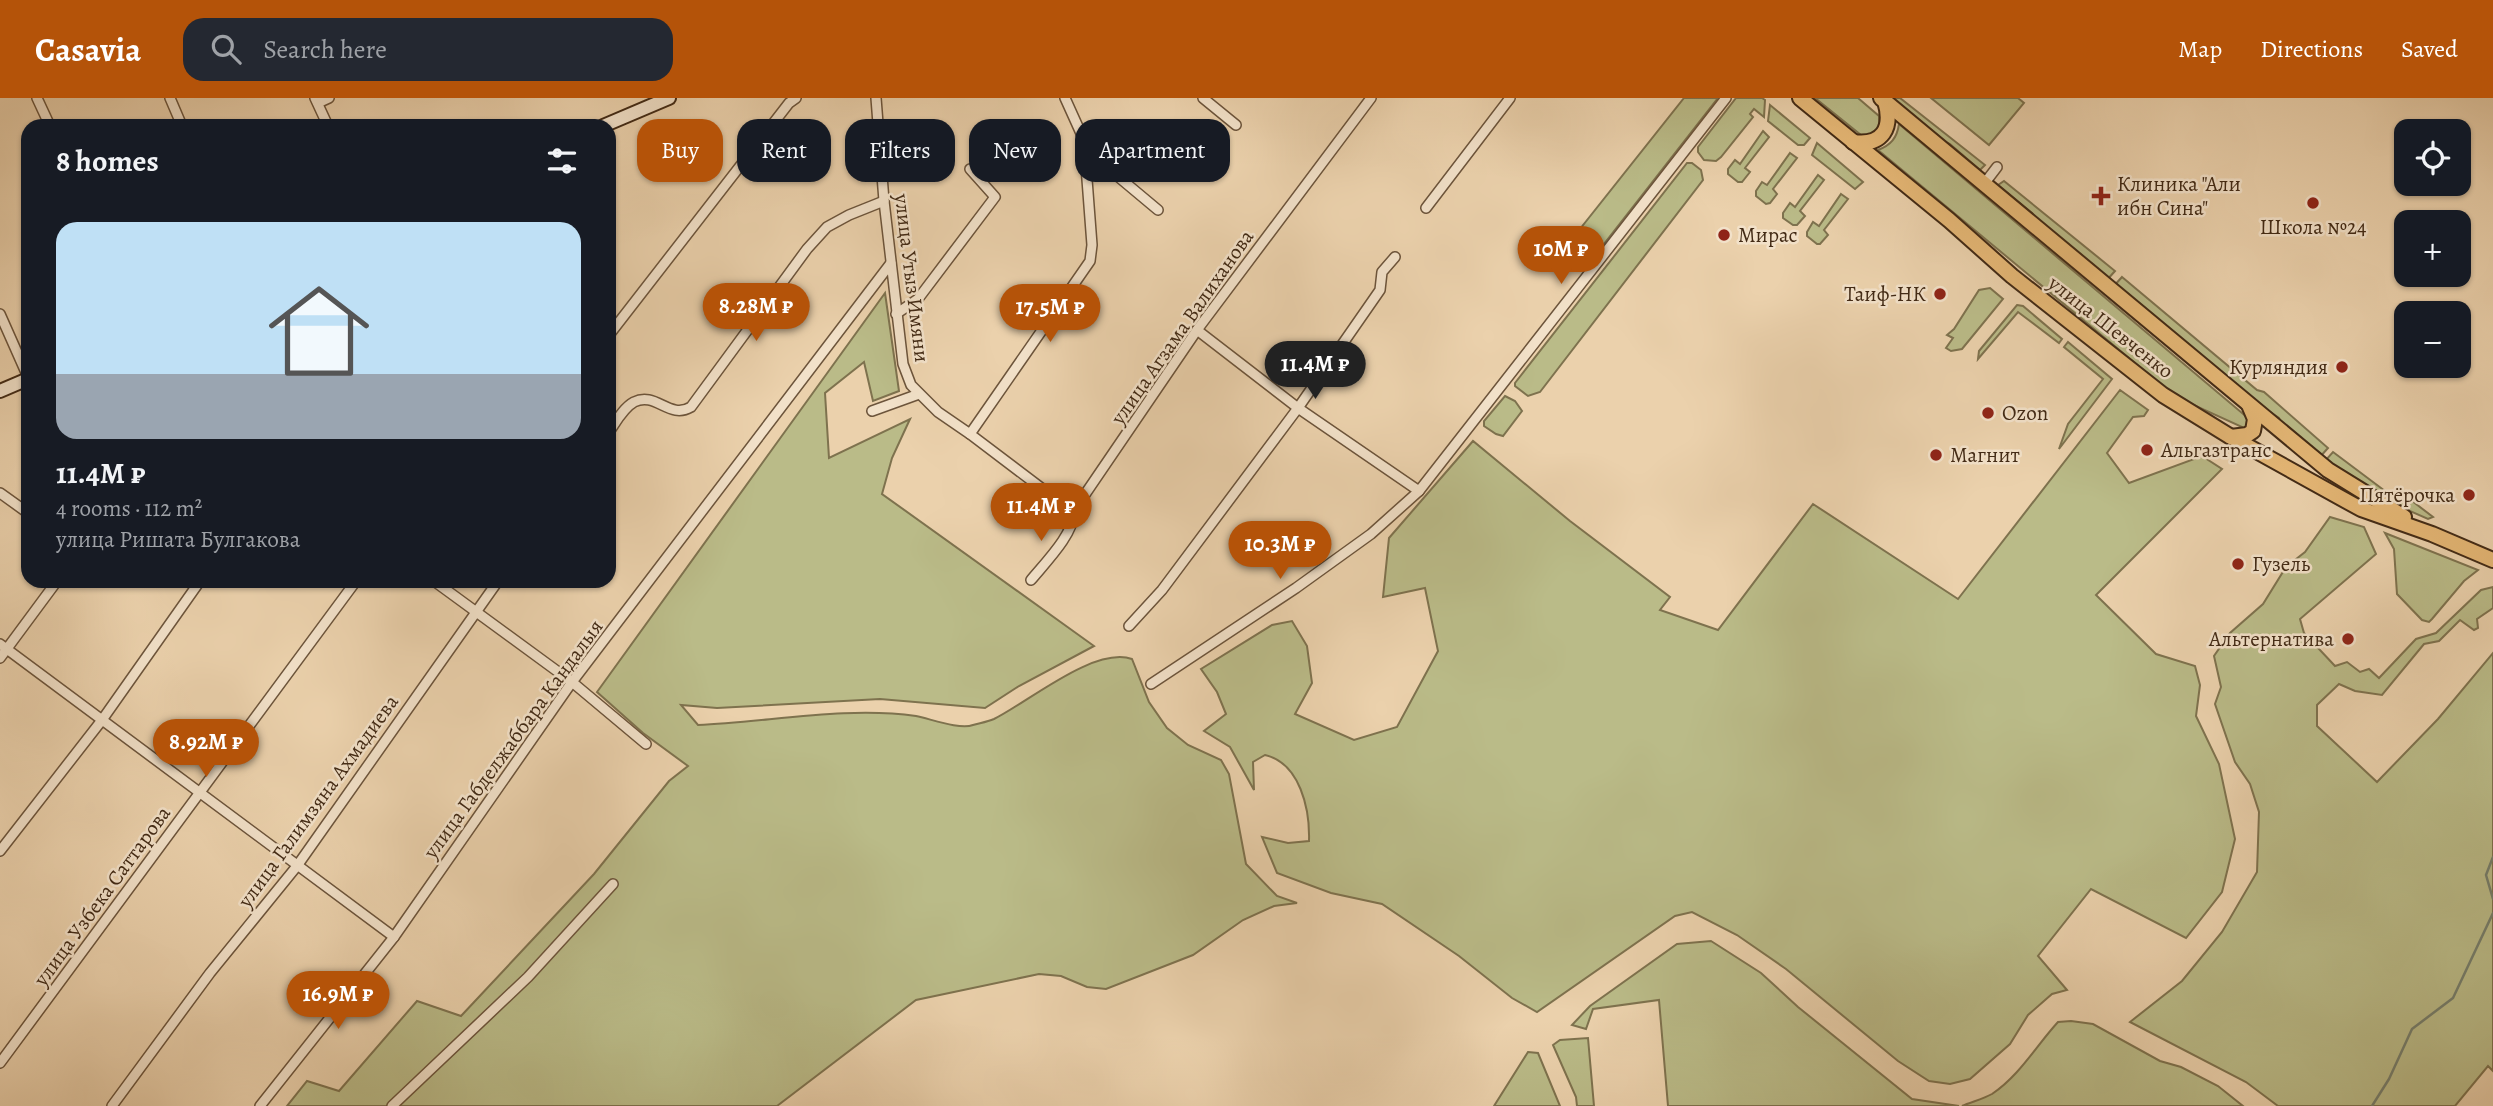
<!DOCTYPE html>
<meta charset="utf-8">
<style>
body{margin:0;font-family:Alegreya,serif;background:#242831;color:#f1f3f6;height:100vh;display:flex;flex-direction:column;font-size:26px;white-space:nowrap}
*{box-sizing:border-box;margin:0}
p{font-size:23px;color:#9ea1a6}
.icon{flex:none;width:38px;height:38px;fill:none;stroke:currentColor;stroke-width:2;stroke-linecap:round;stroke-linejoin:round}
.map{position:relative;flex:1;overflow:hidden}
.panel{position:absolute;left:21px;top:21px;width:595px;height:469px;display:flex;flex-direction:column;background:#171b24;border-radius:21px;box-shadow:0 2px 5px #0004}
.panel>*{flex:none}
.hud{position:absolute;left:637px;top:21px;width:665px;height:63px;display:flex;gap:14px}
.fabs{position:absolute;left:2394px;top:21px;display:grid;gap:14px}
.fabs a{display:grid;place-items:center;width:77px;height:77px;border-radius:14px;background:#171b24;box-shadow:0 2px 5px #0004;font-size:35px}
.price{position:absolute;translate:-50% -60px;padding:0 16px;border-radius:24px;background:#b45309;color:#fff;font-size:23px;line-height:46px;filter:drop-shadow(0 2px 4px #0008)}
.price::after{content:'';position:absolute;left:50%;top:42px;width:21px;height:16px;margin-left:-10px;background:inherit;clip-path:polygon(0 0,100% 0,50% 100%)}
.price.on{background:#222;color:#fff}
ul{padding:0;list-style:none}
li{display:grid;align-content:center;gap:14px;height:371px;padding:0 35px}
li+li{border-top:2px solid #363941}
li span{display:grid;place-items:center;height:217px;border-radius:21px;color:#555}
li>.icon{margin-inline-start:auto}
span .icon{width:126px;height:126px;fill:#fffc;stroke-width:1}
li b{font-size:30px}
h2{display:flex;justify-content:space-between;align-items:center;height:84px;padding:0 35px;font-size:30px}
.pill{padding:0 24px;border-radius:21px;background:#171b24;box-shadow:0 2px 5px #0004;font-size:24px;line-height:63px}
.pill.on{background:#b45309;color:#fff}
header{display:flex;align-items:center;gap:42px;box-sizing:border-box;height:98px;padding:0 35px;background:#b45309;color:#fff}
header strong{font-size:33px}
nav{display:flex;gap:38px;margin-inline-start:auto;font-size:24px}
.search{width:490px;height:63px;background:#242831;display:flex;align-items:center;gap:18px;box-sizing:border-box;padding:0 24px;border-radius:21px;color:#9ea1a6;font-size:26px}
.map>svg:first-child{display:block}
.green{fill:#babb88;stroke:#7e724e;stroke-width:2}
.lines{fill:none;stroke-linecap:round;stroke-linejoin:round}
.stream{stroke:#767f6d;stroke-width:2.5}
.street-casing{stroke:#6c543b;stroke-width:12}
.secondary-casing{stroke:#422a15;stroke-width:16}
.primary-casing{stroke:#422a15;stroke-width:18}
.street{stroke:#f2e1c9;stroke-width:9}
.secondary{stroke:#f2e1c9;stroke-width:12}
.primary{stroke:#e6b876;stroke-width:14}
.poi-dot{fill:#8f2418;stroke:#f2e1c9;stroke-width:2.5}
.labels{text-anchor:middle;dominant-baseline:central;stroke-width:5;stroke-linejoin:round;paint-order:stroke}
.poi-label{font-size:21px;fill:#422a15;stroke:#f2e1c9;text-anchor:start}
.street-label{font-size:21px;fill:#422a15;stroke:#f2e1c9}
</style>
<header>
<strong>Casavia</strong>
<div class="search"><svg class="icon" aria-label="search" viewBox="0 0 24 24"><circle cx="10" cy="10" r="6"/><path d="M15 15l6 6"/></svg>Search here</div>
<nav><a>Map</a><a>Directions</a><a>Saved</a></nav>
</header>
<div class="map">
<svg width="2493" height="1008" viewBox="0 0 2493 1008">
<rect width="100%" height="100%" fill="#ebd1ac"/>
<filter id="stains"><feTurbulence type="fractalNoise" baseFrequency=".00286" numOctaves="4"/><feColorMatrix values="0 0 0 0 .2 0 0 0 0 .09 0 0 0 0 .02 0 0 0 .5 -.17"/></filter>
<radialGradient id="worn" r=".72"><stop offset=".6" stop-color="#630" stop-opacity="0"/><stop offset="1" stop-color="#630" stop-opacity=".3"/></radialGradient>
<g class="green">
<path d="M1684 0H1718L1600 151H1595L1576 136Z"/>
<path d="M1736 0H1762L1765 2 1764 19 1754 11 1750 16 1753 19 1721 59 1716 63 1704 62 1698 54V49Z"/>
<path d="M1815 0H1858L1879 18V29L1870 37H1861Z"/>
<path d="M1888 0H1900L1985 67 1980 72 1950 46 1934 38Z"/>
<path d="M1931 0H2018L2024 5 1989 47Z"/>
<path d="M1770 7 1810 40 1804 47H1798L1768 23Z"/>
<path d="M1899 26 2248 320 2250 328 2244 330 2176 299 1878 52C1891 47 1897 40 1899 26Z"/>
<path d="M1763 33 1769 39 1745 70 1750 74 1742 84H1738L1728 76V71L1735 62 1740 66Z"/>
<path d="M1817 45 1863 84 1855 91 1812 57Z"/>
<path d="M1790 55 1797 60 1773 91 1777 96 1770 105 1766 106 1756 98V93L1762 84 1767 87Z"/>
<path d="M1687 65H1692L1701 72 1703 82 1540 294 1528 298 1515 288V285Z"/>
<path d="M1818 77 1824 82 1800 113 1805 118 1797 127H1793L1783 120V115L1790 105 1795 109Z"/>
<path d="M2004 83 2115 173 2106 183 2040 129 2033 116 1998 87Z"/>
<path d="M1841 96 1848 101 1824 132 1828 137 1820 146H1817L1807 138V134L1813 124 1819 128Z"/>
<path d="M2122 179 2257 292 2264 294 2328 350 2319 360 2284 331 2279 320 2258 306 2113 189Z"/>
<path d="M1990 190 2003 201 1962 251 1951 253 1946 250 1953 240 1947 237 1954 231 1979 192Z"/>
<path d="M885 195 899 293 873 303 864 264 825 295 829 360 910 321 892 360 882 396 1094 548 1019 588 985 610 880 601 717 610 681 607 698 627C769 624 846 608 916 618 931 621 960 632 973 627 980 625 987 624 994 621 1027 605 1094 548 1132 561L1149 604 1167 630 1188 647 1221 662 1229 676 1246 766 1277 798 1297 805 1274 808 1243 822 1193 857 1106 891 1087 889 1061 878 1039 876 916 902 777 1008H287L307 983 339 993 417 903 461 918 594 776 669 683 688 668 643 635 597 594Z"/>
<path d="M2017 207 2023 208 2062 241 2059 245 2018 214 1978 261 1979 253Z"/>
<path d="M2068 244 2112 281 2059 351 2068 326 2103 281 2064 249Z"/>
<path d="M2120 292 2148 312 2144 318 2133 319 2107 355 2129 385 2202 358 2222 371 2096 497 2156 556 2195 568 2200 587 2196 618 2219 666 2235 741 2222 794 2186 840 2091 791 2038 858 2067 892 2052 896 2028 917 2010 946 1970 981 1950 986 1929 983 1898 963 1786 871 1737 837 1692 814 1675 818 1537 914 1512 900 1459 858 1382 806 1331 795 1277 775 1262 739 1288 745 1309 743C1310 711 1300 665 1265 657L1253 664 1254 692 1230 649 1204 633 1226 616 1217 594 1201 571 1272 527 1292 523 1307 548 1312 585 1295 616 1354 642 1397 629 1438 553 1425 490 1383 499 1389 440 1473 343 1570 423 1670 499 1660 512 1718 532 1813 406 1958 501Z"/>
<path d="M1505 298 1515 303 1522 313 1503 338 1496 336 1484 328V323Z"/>
<path d="M2333 354 2397 402 2403 396 2433 419 2428 421 2367 394 2324 364Z"/>
<path d="M2330 419 2364 429 2376 456 2300 521 2304 535 2335 568 2347 564 2360 574 2369 571 2379 580 2416 541 2436 535 2481 492 2493 489V510L2477 521 2478 530 2474 532 2460 522 2439 543 2424 546 2382 597 2355 593 2339 586 2317 607V628L2377 684 2438 621 2493 555V973L2488 968 2455 1008H2278L2246 984 2130 924 2182 883 2222 834 2257 774 2259 714 2250 686 2235 664 2215 606 2221 589 2214 558 2230 535 2263 506 2286 469 2305 454Z"/>
<path d="M2385 435 2478 472 2464 483 2432 521 2429 524 2422 522 2397 496 2394 451Z"/>
<path d="M1711 843 1761 875 1798 909 1912 1001 1959 1008H1668L1659 902 1593 911 1586 931 1572 927 1590 908 1677 846Z"/>
<path d="M2071 923 2093 926 2160 963 2181 969 2218 988 2243 1008H1962C1971 1004 1983 1001 1992 996 2020 977 2036 948 2058 924Z"/>
<path d="M1588 940 1594 1008H1577L1576 999 1553 947 1560 942Z"/>
<path d="M1528 954 1538 955 1560 1008H1494Z"/>
</g>
<g class="lines">
<g class="stream">
<path d="M2493 759 2486 777 2493 801"/>
<path d="M2372 1008 2389 981 2412 931 2453 900 2493 815"/>
</g>
<g class="street-casing">
<g id="street">
<path d="M37 0 50 28"/>
<path d="M170 0 182 28"/>
<path d="M315 0 328 28"/>
<path d="M876 0 884 103 903 266 911 287 938 314 970 336"/>
<path d="M1065 0 1084 42 1103 66 1158 112"/>
<path d="M1203 0 1236 27"/>
<path d="M318 5 329 0"/>
<path d="M1984 86 1997 69"/>
<path d="M1426 110 1510 0"/>
<path d="M0 216 28 279"/>
<path d="M896 216 918 201 995 99 970 71"/>
<path d="M1197 232 1298 310 1419 393"/>
<path d="M609 237 789 5 796 0"/>
<path d="M872 313 919 296"/>
<path d="M609 334C616 324 623 310 634 304 656 293 669 322 691 309L807 151 827 129 849 117 884 103"/>
<path d="M0 395 28 415"/>
<path d="M1073 414 970 336 1090 163 1092 147 1084 42"/>
<path d="M1031 482C1044 466 1076 434 1073 414L1197 232 1371 0"/>
<path d="M434 483 572 584 646 646"/>
<path d="M1129 528 1162 492 1298 310 1380 192 1382 174 1395 159"/>
<path d="M0 546 394 839"/>
<path d="M0 560 57 483"/>
<path d="M1151 586 1296 490 1371 436 1419 393 1726 0"/>
<path d="M0 753 102 622 200 483"/>
<path d="M0 965 356 483"/>
<path d="M112 1008 210 875 297 768 498 483"/>
<path d="M260 1008 394 839 572 584 891 165"/>
<path d="M392 1008 528 879 613 786"/>
</g>
</g>
<g class="secondary-casing">
<g id="secondary">
<path d="M603 28 669 0"/>
<path d="M0 293 28 281"/>
</g>
</g>
<g class="primary-casing">
<g id="primary">
<path d="M1800 0 1949 122 2012 178 2163 297 2231 339 2361 411 2432 436 2493 462"/>
<path d="M1881 0 2328 372 2404 419"/>
<path d="M1853 44C1883 48 1893 30 1885 3"/>
<path d="M2231 339 2247 337 2253 333 2255 321 2249 307"/>
</g>
</g>
<use href="#street" class="street"/>
<use href="#secondary" class="secondary"/>
<use href="#primary" class="primary"/>
</g>
<g class="poi-dot">
<path d="M2097.5 87.5h7v7h7v7h-7v7h-7v-7h-7v-7h7z"/>
<circle cx="2313" cy="105" r="7"/>
<circle cx="1724" cy="137" r="7"/>
<circle cx="1940" cy="196" r="7"/>
<circle cx="2342" cy="269" r="7"/>
<circle cx="1988" cy="315" r="7"/>
<circle cx="2147" cy="352" r="7"/>
<circle cx="1936" cy="357" r="7"/>
<circle cx="2469" cy="397" r="7"/>
<circle cx="2238" cy="466" r="7"/>
<circle cx="2348" cy="541" r="7"/>
</g>
<g class="labels">
<g class="poi-label">
<text x="2117" y="86">Клиника "Али<tspan x="2117" dy="24">ибн Сина"</tspan></text>
<text x="2313" y="129" text-anchor="middle">Школа №24</text>
<text x="1738" y="137">Мирас</text>
<text x="1926" y="196" text-anchor="end">Таиф-НК</text>
<text x="2328" y="269" text-anchor="end">Курляндия</text>
<text x="2002" y="315">Ozon</text>
<text x="2161" y="352">Альгазтранс</text>
<text x="1950" y="357">Магнит</text>
<text x="2455" y="397" text-anchor="end">Пятёрочка</text>
<text x="2252" y="466">Гузель</text>
<text x="2334" y="541" text-anchor="end">Альтернатива</text>
</g>
<g class="street-label">
<text transform="translate(912 180) rotate(83)">улица Утыз Имяни</text>
<text transform="translate(1182 229) rotate(-55)">улица Агзама Валиханова</text>
<text transform="translate(2111 229) rotate(38)">улица Шевченко</text>
<text transform="translate(513 641) rotate(-54)">улица Габделжаббара Кандалыя</text>
<text transform="translate(318 703) rotate(-54)">улица Галимзяна Ахмадиева</text>
<text transform="translate(102 798) rotate(-54)">улица Узбека Саттарова</text>
</g>
</g>
<rect width="100%" height="100%" filter="url(#stains)"/>
<rect width="100%" height="100%" fill="url(#worn)"/>
</svg>
<div class="fabs">
<a><svg class="icon" aria-label="locate" viewBox="0 0 24 24"><circle cx="12" cy="12" r="6"/><path d="M12 2v4M12 18v4M2 12h4M18 12h4"/></svg></a>
<a>+</a>
<a>−</a>
</div>
<b class="price" style="left:1561px;top:188px">10M ₽</b>
<b class="price" style="left:756px;top:245px">8.28M ₽</b>
<b class="price" style="left:1050px;top:246px">17.5M ₽</b>
<b class="price on" style="left:1315px;top:303px">11.4M ₽</b>
<b class="price" style="left:1041px;top:445px">11.4M ₽</b>
<b class="price" style="left:1280px;top:483px">10.3M ₽</b>
<b class="price" style="left:206px;top:681px">8.92M ₽</b>
<b class="price" style="left:338px;top:933px">16.9M ₽</b>
<div class="hud">
<a class="pill on">Buy</a>
<a class="pill">Rent</a>
<a class="pill">Filters</a>
<a class="pill">New</a>
<a class="pill">Apartment</a>
</div>
<section class="panel">
<h2>8 homes<svg class="icon" aria-label="filters" viewBox="0 0 24 24"><path d="M4 7h16M4 17h16"/><circle cx="9" cy="7" r="2"/><circle cx="15" cy="17" r="2"/></svg></h2>
<ul>
<li><span style="background:linear-gradient(#bfe0f5 70%,#9aa5b1 0)"><svg class="icon" aria-label="home" viewBox="0 0 24 24"><path d="M3 11l9-7 9 7M6 9v11h12V9"/></svg></span><div><b>11.4M ₽</b><p>4 rooms · 112 m²</p><p>улица Ришата Булгакова</p></div></li>
</ul>
</section>
</div>
